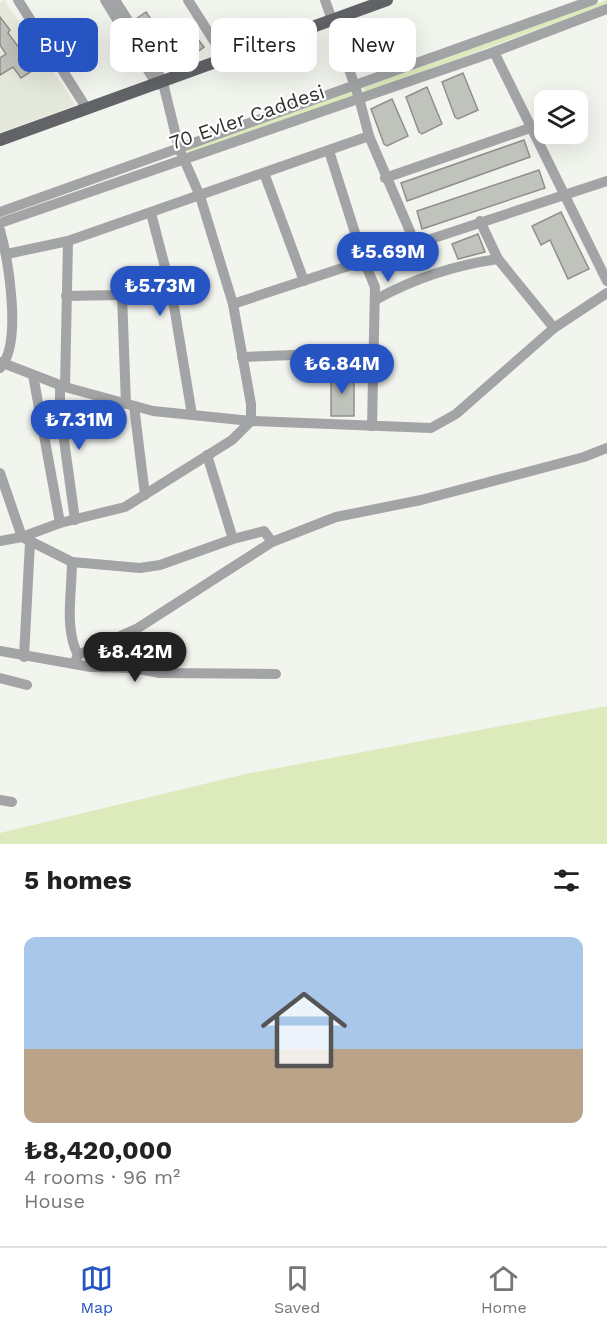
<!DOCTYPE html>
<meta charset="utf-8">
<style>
body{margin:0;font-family:"Work Sans",sans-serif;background:#f2f2f2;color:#222;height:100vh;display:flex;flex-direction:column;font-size:22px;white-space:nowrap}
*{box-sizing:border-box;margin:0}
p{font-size:20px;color:#767676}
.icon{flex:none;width:33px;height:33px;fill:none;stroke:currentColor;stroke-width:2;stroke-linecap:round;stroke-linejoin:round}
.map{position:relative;height:844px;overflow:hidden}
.details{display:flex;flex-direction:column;background:#fff;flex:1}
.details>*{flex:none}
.hud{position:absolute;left:18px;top:18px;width:572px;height:54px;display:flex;gap:12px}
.buttons{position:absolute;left:534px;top:90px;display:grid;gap:12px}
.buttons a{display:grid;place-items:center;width:54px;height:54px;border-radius:12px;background:#fff;box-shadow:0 6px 24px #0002;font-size:30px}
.price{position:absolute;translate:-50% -51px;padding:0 14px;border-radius:21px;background:#2654c2;color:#fff;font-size:20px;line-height:39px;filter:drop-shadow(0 2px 3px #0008)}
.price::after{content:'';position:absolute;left:50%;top:36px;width:18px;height:14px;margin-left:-9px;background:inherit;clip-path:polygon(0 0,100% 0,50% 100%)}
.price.on{background:#222;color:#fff}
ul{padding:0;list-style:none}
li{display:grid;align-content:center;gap:12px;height:318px;padding:0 24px}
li+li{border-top:2px solid #e0e0e0}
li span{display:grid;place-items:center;height:186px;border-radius:12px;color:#555}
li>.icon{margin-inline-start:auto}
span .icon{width:108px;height:108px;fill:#fffc;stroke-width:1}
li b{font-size:26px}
h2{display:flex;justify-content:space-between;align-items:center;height:72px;padding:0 24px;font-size:26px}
.chip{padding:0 21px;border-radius:12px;background:#fff;box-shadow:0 6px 24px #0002;font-size:21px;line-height:54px}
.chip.on{background:#2654c2;color:#fff}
.tab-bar{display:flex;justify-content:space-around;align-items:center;height:84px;border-top:2px solid #e0e0e0;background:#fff;font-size:16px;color:#767676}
.tab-bar a{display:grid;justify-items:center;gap:3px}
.tab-bar .on{color:#2654c2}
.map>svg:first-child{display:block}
.built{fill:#e5e9dc}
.green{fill:#ddeabb}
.building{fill:#c0c2bc;stroke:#8e908b;stroke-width:1.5}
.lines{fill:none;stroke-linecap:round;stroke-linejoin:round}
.minor{stroke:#a3a4a6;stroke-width:10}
.major{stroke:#616367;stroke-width:12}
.labels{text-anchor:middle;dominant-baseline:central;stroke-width:4.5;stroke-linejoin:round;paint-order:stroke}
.street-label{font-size:20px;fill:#323331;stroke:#fff}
</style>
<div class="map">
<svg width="607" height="844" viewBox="0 0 607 844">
<rect width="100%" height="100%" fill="#f2f4ee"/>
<path class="built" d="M4 0 76 105 0 133V3Z"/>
<g class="green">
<path d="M607 0V4L366 92 363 88Z"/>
<path d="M351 92 353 97 189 154 187 150Z"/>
<path d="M607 706V844H0V833L246 774Z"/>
</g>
<g class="building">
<path d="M146 12 175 55 162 62 136 19Z"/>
<path d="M0 17 10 30 8 33 35 69 21 78 13 67 0 75V58L6 54 0 45Z"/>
<path d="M183 20 204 47 193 55 171 27Z"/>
<path d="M463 73 478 110 458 119 455 117 442 82Z"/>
<path d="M427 87 442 124 422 134 419 132 406 97Z"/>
<path d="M392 99 408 136 387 146 384 144 371 109Z"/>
<path d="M524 140 530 157 407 201 401 183Z"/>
<path d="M539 170 545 188 422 229 417 211Z"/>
<path d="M561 212 589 269 568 279 550 240 541 245 532 226Z"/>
<path d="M478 234 485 252 458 259 452 244Z"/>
<rect x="331" y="375" width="23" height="41"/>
</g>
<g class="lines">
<g class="minor">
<path d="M18 0 87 109"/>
<path d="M105 0 157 85"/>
<path d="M188 0 226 60"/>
<path d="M325 0 359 98 369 136 415 243"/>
<path d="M494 52 607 281"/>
<path d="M329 151 364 261 375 287 372 426"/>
<path d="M264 173 304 281"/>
<path d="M385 178 530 128"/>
<path d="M0 212 593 0"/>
<path d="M151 213 172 294 192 415"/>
<path d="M480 221 498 259 554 328"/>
<path d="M0 223 494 52 607 9"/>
<path d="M0 230C8 259 23 344 0 368"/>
<path d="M7 254 68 241 369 136"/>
<path d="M122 295 126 404"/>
<path d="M66 296 172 294"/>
<path d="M375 300C413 279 455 265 498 259"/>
<path d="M233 304 607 181"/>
<path d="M242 357 320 354 335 367 374 368"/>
<path d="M0 362 65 387 153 411 251 421 431 428 456 414 554 328 607 293"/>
<path d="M33 375 60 523"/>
<path d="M60 385V411L75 520"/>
<path d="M65 387 68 241"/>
<path d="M134 406 145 495"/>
<path d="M207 455 233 539"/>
<path d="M0 473 22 537 72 562 140 568 160 565 233 539 264 531 272 542"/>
<path d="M0 541 22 537 60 523 125 507 232 440 251 421V404L233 304 200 196 179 148 163 83 150 55 115 0"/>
<path d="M72 562C72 592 64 628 78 655"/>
<path d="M0 651 91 667 133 668 160 673 276 674"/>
<path d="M24 657 30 542"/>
<path d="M74 664 78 655 138 628 272 542 336 517 421 500 584 457 607 448"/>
<path d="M0 678 27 685"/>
<path d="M0 800 12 802"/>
</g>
<path class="major" d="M0 140 387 0"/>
</g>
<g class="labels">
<g class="street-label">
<text transform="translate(247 117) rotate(-19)">70 Evler Caddesi</text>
</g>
</g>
</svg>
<div class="buttons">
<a><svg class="icon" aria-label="layers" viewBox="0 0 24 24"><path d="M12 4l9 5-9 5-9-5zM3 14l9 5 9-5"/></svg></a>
</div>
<b class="price" style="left:388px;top:283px">₺5.69M</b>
<b class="price" style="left:160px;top:317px">₺5.73M</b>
<b class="price" style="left:342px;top:395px">₺6.84M</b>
<b class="price" style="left:79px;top:451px">₺7.31M</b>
<b class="price on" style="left:135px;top:683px">₺8.42M</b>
<div class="hud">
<a class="chip on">Buy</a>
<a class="chip">Rent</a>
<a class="chip">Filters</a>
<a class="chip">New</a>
</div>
</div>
<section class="details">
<h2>5 homes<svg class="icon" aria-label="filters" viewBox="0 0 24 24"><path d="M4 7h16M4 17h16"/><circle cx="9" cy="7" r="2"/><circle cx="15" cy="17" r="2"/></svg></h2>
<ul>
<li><span style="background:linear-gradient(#a9c7e8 60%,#b9a48a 0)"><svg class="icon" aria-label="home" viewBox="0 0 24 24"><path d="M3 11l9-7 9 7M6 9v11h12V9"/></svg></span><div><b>₺8,420,000</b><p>4 rooms · 96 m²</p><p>House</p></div></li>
</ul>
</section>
<nav class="tab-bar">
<a class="on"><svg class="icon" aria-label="map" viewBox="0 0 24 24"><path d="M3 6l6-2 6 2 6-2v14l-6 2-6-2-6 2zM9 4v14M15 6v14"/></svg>Map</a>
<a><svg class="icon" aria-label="saved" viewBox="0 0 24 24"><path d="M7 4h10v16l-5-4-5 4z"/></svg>Saved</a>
<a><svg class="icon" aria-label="home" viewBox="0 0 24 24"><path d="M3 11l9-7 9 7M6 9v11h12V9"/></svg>Home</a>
</nav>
